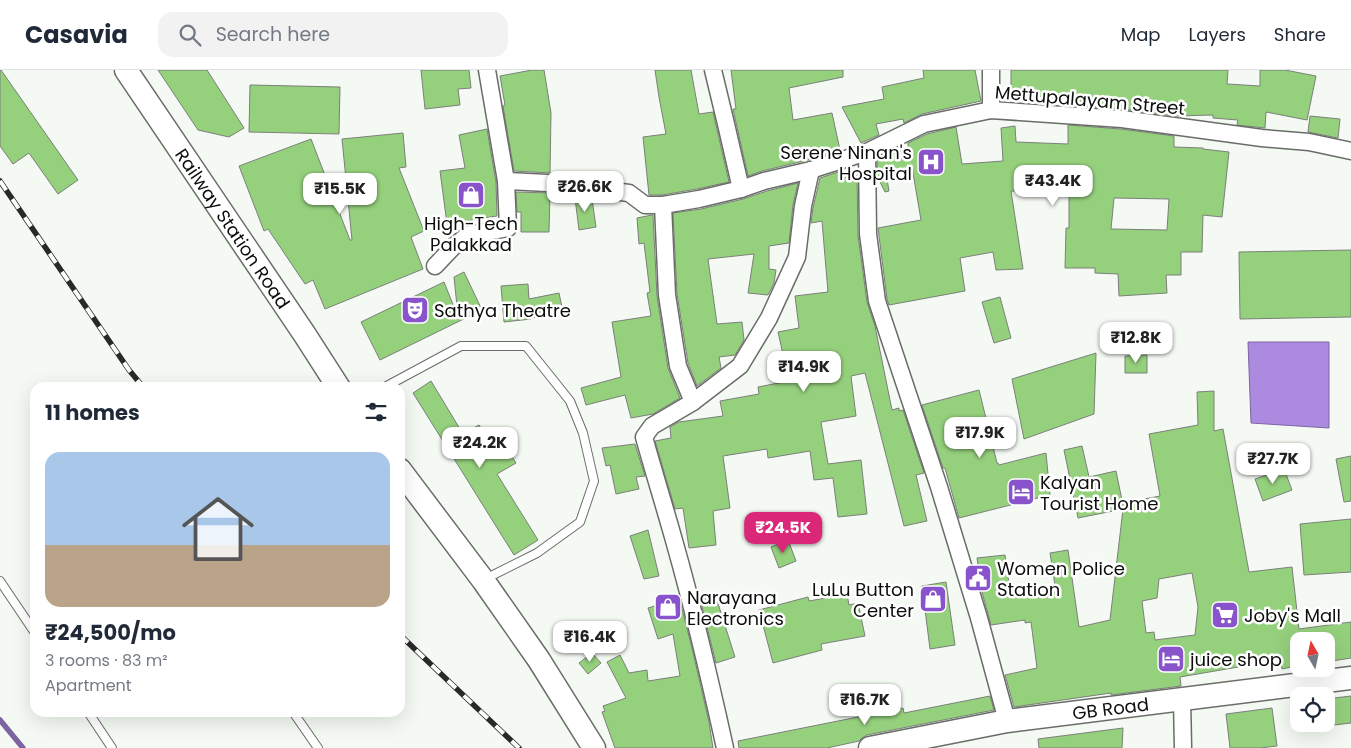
<!DOCTYPE html>
<meta charset="utf-8">
<style>
body{margin:0;font-family:Poppins,sans-serif;background:#f2f2f3;color:#1f2937;height:100vh;display:flex;flex-direction:column;font-size:19px;white-space:nowrap}
*{box-sizing:border-box;margin:0}
p{font-size:16px;color:#747a83}
.icon{flex:none;width:28px;height:28px;fill:none;stroke:currentColor;stroke-width:2;stroke-linecap:round;stroke-linejoin:round}
.map{position:relative;flex:1;overflow:hidden}
.sheet{position:absolute;left:30px;top:312px;width:375px;height:335px;display:flex;flex-direction:column;background:#fff;border-radius:15px;box-shadow:0 5px 20px #0002}
.sheet>*{flex:none}
.needle{width:32px;rotate:351deg}
.fabs{position:absolute;left:1290px;top:562px;display:grid;gap:10px}
.fabs a{display:grid;place-items:center;width:45px;height:45px;border-radius:10px;background:#fff;box-shadow:0 5px 20px #0002;font-size:25px}
.price{position:absolute;translate:-50% -42px;padding:0 11px;border-radius:10px;background:#fff;color:#222;font-size:16px;line-height:32px;filter:drop-shadow(0 1px 2px #0008)}
.price::after{content:'';position:absolute;left:50%;top:30px;width:15px;height:11px;margin-left:-8px;background:inherit;clip-path:polygon(0 0,100% 0,50% 100%)}
.price.selected{background:#db2777;color:#fff}
ul{padding:0;list-style:none}
li{display:grid;align-content:center;gap:10px;height:265px;padding:0 15px}
li span{display:grid;place-items:center;height:155px;border-radius:15px;color:#555}
li>.icon{margin-inline-start:auto}
span .icon{width:90px;height:90px;fill:#fffc;stroke-width:1}
li b{font-size:21px}
h2{display:flex;justify-content:space-between;align-items:center;height:60px;padding:0 15px;font-size:21px}
header{display:flex;align-items:center;gap:30px;box-sizing:border-box;height:70px;padding:0 25px;background:#fff;border-bottom:1px solid #e0e1e3}
header strong{font-size:24px}
nav{display:flex;gap:28px;margin-inline-start:auto;font-size:18px}
.search{width:350px;height:45px;background:#f2f2f3;display:flex;align-items:center;gap:12px;box-sizing:border-box;padding:0 18px;border-radius:15px;color:#747a83;font-size:19px}
.map>svg:first-child{display:block}
.water{fill:#ac8ae0;stroke:#7c64a0}
.lines{fill:none;stroke-linecap:round;stroke-linejoin:round}
.stream{stroke:#7c64a0;stroke-width:5.5}
.building{fill:#95d07d;stroke:#7b807a;fill-rule:evenodd}
.lane-casing{stroke:#696d68;stroke-width:10}
.street-casing{stroke:#696d68;stroke-width:19}
.secondary-casing{stroke:#696d68;stroke-width:25}
.lane{stroke:#fff;stroke-width:8}
.street{stroke:#fff;stroke-width:16}
.secondary{stroke:#fff;stroke-width:22}
.rail-casing{stroke:#282a28;stroke-width:5.5}
.rail{stroke:#fff;stroke-width:4;stroke-dasharray:11;stroke-linecap:butt}
.labels{text-anchor:middle;dominant-baseline:central;stroke-width:5;stroke-linejoin:round;paint-order:stroke}
.street-label{font-size:18px;fill:#0b0d0b;stroke:#fff}
.poi-label{font-size:18px;fill:#0b0d0b;stroke:#fff;text-anchor:start}
</style>
<header>
<strong>Casavia</strong>
<div class="search"><svg class="icon" aria-label="search" viewBox="0 0 24 24"><circle cx="10" cy="10" r="6"/><path d="M15 15l6 6"/></svg>Search here</div>
<nav><a>Map</a><a>Layers</a><a>Share</a></nav>
</header>
<div class="map">
<svg width="1351" height="678" viewBox="0 0 1351 678">
<rect width="100%" height="100%" fill="#f5f9f3"/>
<path class="water" d="M1248 272H1329V358L1251 353Z"/>
<g class="lines">
<path class="stream" d="M0 650 23 678"/>
</g>
<g class="building">
<path d="M0 0H1L78 110 58 124 29 83 13 94 0 76Z"/>
<path d="M158 0H207L244 58 229 67 198 60Z"/>
<path d="M421 0H469L471 18 458 19 460 35 425 39Z"/>
<path d="M532 0H544L551 43 550 103 514 101 503 36 505 35 500 6Z"/>
<path d="M655 0H691L699 44 713 42 729 112 697 119 662 125H649L643 67 666 64 659 27Z"/>
<path d="M731 0H843V7L789 18 793 50 832 43 840 80 808 90 762 101 748 106 733 39H736Z"/>
<path d="M923 0H975L981 31 922 44 904 53 903 49 876 54 879 65 861 73 842 37 884 29 882 17 924 8Z"/>
<path d="M1011 0H1228L1227 14 1260 16V0H1285L1316 6 1307 50 1266 42 1265 58 1237 55 1238 50 1213 48V45L1175 46 1123 39 1067 35 1068 27 1011 26Z"/>
<path d="M250 15 340 17 339 64 249 62Z"/>
<path d="M1310 46 1340 49 1338 68 1308 62Z"/>
<path d="M1068 55 1121 59 1174 66V77L1203 78V79L1229 82 1222 147 1203 145 1202 182H1181V205H1166L1167 223 1119 226 1118 204 1095 203V198H1065L1066 158H1069V122L1011 121 1023 199 996 200 993 182 960 188 965 221 889 235 887 229 878 158 921 150 912 97 887 109 889 121 885 122 877 106V88L883 86V89L908 77V73L927 64 956 57 962 94 1003 91 1001 58 1015 56 1016 72 1068 74ZM1114 128 1169 129 1167 160 1111 159Z"/>
<path d="M487 59 496 112 497 146 447 154 440 101 465 98 459 65Z"/>
<path d="M403 63 406 97 399 98 424 161 411 167 423 199 325 239 313 210 305 214 268 159 264 161 239 96 311 69 350 170H352L342 69Z"/>
<path d="M844 100 845 107 857 106 858 165 867 232 875 256 892 340 899 338V341L903 340 924 403 916 405 927 451 904 456 865 303 851 306 856 346 821 352 828 394 861 390 867 444 838 447 833 408 814 410 810 381 768 388 767 379 723 386 730 438 713 441 716 475 689 478 683 438 675 439 655 371 671 368 670 357 679 352 723 346 720 331 759 324 758 317 789 311 778 262 799 258 795 226 828 222 822 151 811 153 813 138 820 108Z"/>
<path d="M798 113 793 135 789 173 769 176V199L776 200 774 213 768 225 748 223 754 184 708 189 717 254 742 252 744 270 735 285 719 287 721 298 697 316 688 293 677 224 673 143 701 139 743 129 767 121Z"/>
<path d="M516 122 550 123 549 162H521V142H517Z"/>
<path d="M580 127 592 129 596 157 579 160 575 128Z"/>
<path d="M652 145H653L657 226 668 298 680 328 653 344 631 348 625 325 586 335 581 318 621 307 612 252 651 246 647 223 650 222 644 173 639 174 637 148Z"/>
<path d="M1351 180V247L1240 249 1239 182Z"/>
<path d="M464 202 482 240 380 290 361 252 444 212 454 237 457 236 454 207Z"/>
<path d="M528 214 529 229 559 223 563 242 531 248V249L504 252 501 216Z"/>
<path d="M1000 227 1011 268 994 273 982 232Z"/>
<path d="M1096 283 1094 344 1024 369 1012 309Z"/>
<path d="M1147 285V303H1125V286Z"/>
<path d="M431 311 463 364 479 355 490 373 500 367 516 393 497 404 538 470 514 485 413 323Z"/>
<path d="M979 320 997 393H998L999 395 1046 383 1050 425 959 448 945 398H943L922 335Z"/>
<path d="M1214 321V361L1223 359 1249 502 1292 497 1299 559 1351 552V588L1326 592V571H1291L1296 596 1282 599 1279 585 1243 591 1244 596 1180 607 1181 616 1111 625V623L1014 637 1005 605 1037 598 1031 552 1025 553V550L991 555 982 522 977 488 1005 485 1011 528 1056 522 1050 483 1068 480 1079 557 1110 550 1123 439 1078 448 1064 380 1082 376 1089 407 1116 401 1123 435V433L1160 426 1149 364 1198 355 1197 322ZM1192 503 1198 537 1195 565 1155 570 1154 562 1146 563 1142 531 1157 528 1159 509Z"/>
<path d="M635 374 645 406 636 407 639 419 616 424 610 395 606 396 602 378Z"/>
<path d="M1351 386V431L1344 432 1336 389Z"/>
<path d="M1284 399 1292 420 1263 431 1255 409Z"/>
<path d="M1351 449V502L1304 505 1300 454Z"/>
<path d="M648 460 659 506 644 509 630 466Z"/>
<path d="M788 470 796 491 779 498 771 477Z"/>
<path d="M946 512 955 575 930 579 922 516Z"/>
<path d="M715 524 735 587 716 593 700 529Z"/>
<path d="M847 524 849 535 858 533 865 566 821 574 822 580 773 593 759 540 808 527 809 531Z"/>
<path d="M677 529 679 535H681L692 578 709 652 713 678H615L602 642 605 641 603 636 626 628 607 592 620 585 629 603 647 600 648 611 680 606 673 564 658 569 648 538Z"/>
<path d="M592 583 601 593 588 604 579 593Z"/>
<path d="M990 626 994 640 867 665 862 668 859 671 827 678H739L738 671 903 638 904 643Z"/>
<path d="M1351 626V653L1326 656V629Z"/>
<path d="M1272 638 1277 676 1260 678H1230L1226 644Z"/>
<path d="M1123 658 1122 678H1039L1038 669Z"/>
</g>
<g class="lines">
<g class="lane-casing">
<g id="lane">
<path d="M383 318 461 276H526L570 331 583 363 594 411 580 452 537 483 485 509"/>
<path d="M0 511 35 563"/>
<path d="M88 642 112 678"/>
<path d="M293 642 318 678"/>
</g>
</g>
<g class="street-casing">
<g id="street">
<path d="M487 0 506 111 547 113 629 123 645 135H663L699 129 741 119 764 111 811 100 867 82 924 54 991 40 1122 49 1262 68 1309 72 1351 81"/>
<path d="M713 0 726 54 741 119"/>
<path d="M991 0V40"/>
<path d="M867 82 868 164 877 231 939 417 979 548 1007 651"/>
<path d="M663 135 667 225 678 296 693 332"/>
<path d="M435 196 453 177 468 165 508 158 506 111"/>
<path d="M1182 629 1183 678"/>
<path d="M725 678C710 610 694 541 675 474 665 438 654 403 644 367L652 356 693 332 740 296 769 248 797 187 803 136 811 100"/>
</g>
</g>
<g class="secondary-casing">
<g id="secondary">
<path id="s1" d="M126 0 305 265 339 318"/>
<path d="M400 400 483 510 539 590 594 678"/>
<path id="s2" d="M870 678 1007 651 1351 608"/>
</g>
</g>
<use href="#lane" class="lane"/>
<use href="#street" class="street"/>
<use href="#secondary" class="secondary"/>
<g class="rail-casing">
<g id="rail">
<path d="M0 111 129 300 144 318"/>
<path d="M400 565 519 678"/>
</g>
</g>
<use href="#rail" class="rail"/>
</g>
<defs>
<g id="hospital-square" transform="scale(1.4375)"><rect x="-9" y="-9" width="18" height="18" rx="4" fill="#8953cb" stroke="#fff"/><path d="M-5-5h3v3.5h4V-5h3V5h-3V1.5h-4V5h-3Z" fill="#fff"/></g>
<g id="shop-square" transform="scale(1.4375)"><rect x="-9" y="-9" width="18" height="18" rx="4" fill="#8953cb" stroke="#fff"/><path d="M-5-2.5h2.3a2.7 3.5 0 0 1 5.4 0H5L5.5 6h-11ZM-1.5-2.5h3a1.5 2.3 0 0 0-3 0Z" fill="#fff"/></g>
<g id="theatre-square" transform="scale(1.4375)"><rect x="-9" y="-9" width="18" height="18" rx="4" fill="#8953cb" stroke="#fff"/><path d="M-5-5.5Q0-4 5-5.5V0Q5 5 0 6Q-5 5-5 0ZM-3.3-2.5H-1v1.5H-3.3ZM1-2.5H3.3v1.5H1ZM-2.8 1Q0 5.5 2.8 1Z" fill="#fff"/></g>
<g id="hotel-square" transform="scale(1.4375)"><rect x="-9" y="-9" width="18" height="18" rx="4" fill="#8953cb" stroke="#fff"/><path d="M-6-4.5h1.5V1H6V5H4.5V3h-9V5H-6ZM-4 0a1.8 1.8 0 1 1 3.6 0ZM.5 0V-2.5h3Q6-2.5 6 0Z" fill="#fff"/></g>
<g id="civic-square" transform="scale(1.4375)"><rect x="-9" y="-9" width="18" height="18" rx="4" fill="#8953cb" stroke="#fff"/><path d="M-.6-6.5H3V-4.5H.6V-3L4-1V1h2V6H-6V1h2V-1L-.6-3ZM-1.2 2.5V6h2.4V2.5Z" fill="#fff"/></g>
<g id="supermarket-square" transform="scale(1.4375)"><rect x="-9" y="-9" width="18" height="18" rx="4" fill="#8953cb" stroke="#fff"/><path d="M-6-5.5h2.5l.6 2H6L4.5 2H-2.5L-4.4-4H-6ZM-1.5 3.2a1.3 1.3 0 1 0 .1 0ZM3 3.2a1.3 1.3 0 1 0 .1 0Z" fill="#fff"/></g>
</defs>
<g fill-rule="evenodd">
<use href="#hospital-square" x="931" y="92"/>
<use href="#shop-square" x="471" y="125"/>
<use href="#theatre-square" x="415" y="240"/>
<use href="#hotel-square" x="1021" y="422"/>
<use href="#civic-square" x="978" y="508"/>
<use href="#shop-square" x="933" y="529"/>
<use href="#shop-square" x="668" y="537"/>
<use href="#supermarket-square" x="1225" y="545"/>
<use href="#hotel-square" x="1171" y="589"/>
</g>
<g class="labels">
<g class="street-label">
<text transform="translate(1090 30) rotate(5)">Mettupalayam Street</text>
<text stroke="none"><textPath href="#s1" startOffset="191">Railway Station Road</textPath></text>
<text stroke="none"><textPath href="#s2" startOffset="244">GB Road</textPath></text>
</g>
<g class="poi-label">
<text x="912" y="82" text-anchor="end">Serene Ninan's<tspan x="912" dy="21">Hospital</tspan></text>
<text x="471" y="153" text-anchor="middle">High-Tech<tspan x="471" dy="21">Palakkad</tspan></text>
<text x="434" y="240">Sathya Theatre</text>
<text x="1040" y="412">Kalyan<tspan x="1040" dy="21">Tourist Home</tspan></text>
<text x="997" y="498">Women Police<tspan x="997" dy="21">Station</tspan></text>
<text x="914" y="519" text-anchor="end">LuLu Button<tspan x="914" dy="21">Center</tspan></text>
<text x="687" y="527">Narayana<tspan x="687" dy="21">Electronics</tspan></text>
<text x="1244" y="545">Joby's Mall</text>
<text x="1190" y="589">juice shop</text>
</g>
</g>
</svg>
<div class="fabs">
<a><svg class="needle" viewBox="-14 -14 28 28"><path d="M0-13l5 13h-10z" fill="#e53935"/><path d="M0 13l5-13h-10z" fill="#747a83"/></svg></a>
<a><svg class="icon" aria-label="locate" viewBox="0 0 24 24"><circle cx="12" cy="12" r="6"/><path d="M12 2v4M12 18v4M2 12h4M18 12h4"/></svg></a>
</div>
<b class="price" style="left:1053px;top:137px">₹43.4K</b>
<b class="price" style="left:585px;top:143px">₹26.6K</b>
<b class="price" style="left:340px;top:145px">₹15.5K</b>
<b class="price" style="left:1136px;top:294px">₹12.8K</b>
<b class="price" style="left:804px;top:323px">₹14.9K</b>
<b class="price" style="left:980px;top:389px">₹17.9K</b>
<b class="price" style="left:480px;top:399px">₹24.2K</b>
<b class="price" style="left:1273px;top:415px">₹27.7K</b>
<b class="price selected" style="left:783px;top:484px">₹24.5K</b>
<b class="price" style="left:590px;top:593px">₹16.4K</b>
<b class="price" style="left:865px;top:656px">₹16.7K</b>
<section class="sheet">
<h2>11 homes<svg class="icon" aria-label="filters" viewBox="0 0 24 24"><path d="M4 7h16M4 17h16"/><circle cx="9" cy="7" r="2"/><circle cx="15" cy="17" r="2"/></svg></h2>
<ul>
<li><span style="background:linear-gradient(#a9c7e8 60%,#b9a48a 0)"><svg class="icon" aria-label="home" viewBox="0 0 24 24"><path d="M3 11l9-7 9 7M6 9v11h12V9"/></svg></span><div><b>₹24,500/mo</b><p>3 rooms · 83 m²</p><p>Apartment</p></div></li>
</ul>
</section>
</div>
